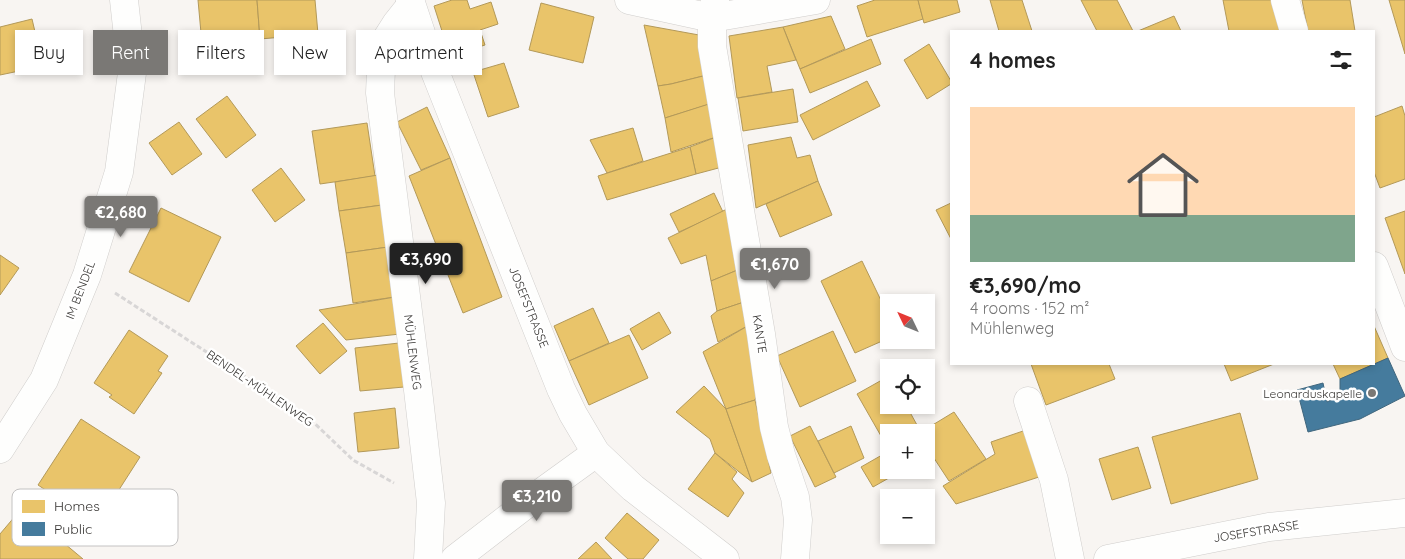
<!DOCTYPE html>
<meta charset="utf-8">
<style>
body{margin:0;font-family:Quicksand,sans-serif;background:#f6f6f6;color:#222;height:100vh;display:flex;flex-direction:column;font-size:19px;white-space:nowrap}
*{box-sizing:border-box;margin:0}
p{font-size:16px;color:#767676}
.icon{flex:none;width:28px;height:28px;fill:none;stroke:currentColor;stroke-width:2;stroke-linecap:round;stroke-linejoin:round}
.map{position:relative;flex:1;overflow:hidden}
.panel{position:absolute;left:950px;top:30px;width:425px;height:335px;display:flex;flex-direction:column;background:#fff;border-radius:0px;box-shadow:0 2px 8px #0003}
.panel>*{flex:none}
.banner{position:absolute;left:15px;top:30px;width:475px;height:45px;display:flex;gap:10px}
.needle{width:32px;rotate:313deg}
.fabs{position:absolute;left:880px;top:294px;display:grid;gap:10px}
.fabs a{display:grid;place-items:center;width:55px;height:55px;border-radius:0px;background:#fff;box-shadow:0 2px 8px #0003;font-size:25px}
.price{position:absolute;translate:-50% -42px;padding:0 11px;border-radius:5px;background:#7a7875;color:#fff;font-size:16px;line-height:32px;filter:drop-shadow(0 1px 2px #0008)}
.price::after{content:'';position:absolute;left:50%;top:30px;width:15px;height:11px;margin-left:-8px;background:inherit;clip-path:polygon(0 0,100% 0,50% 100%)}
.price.on{background:#222;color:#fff}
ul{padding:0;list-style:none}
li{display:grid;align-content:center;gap:10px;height:265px;padding:0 20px}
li+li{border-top:1px solid #e0e0e0}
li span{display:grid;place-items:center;height:155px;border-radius:0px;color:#555}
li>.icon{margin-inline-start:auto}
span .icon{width:90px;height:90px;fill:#fffc;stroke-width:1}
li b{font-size:21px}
h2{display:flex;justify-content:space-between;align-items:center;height:60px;padding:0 20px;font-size:21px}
.tag{padding:0 18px;border-radius:0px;background:#fff;box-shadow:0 2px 8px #0003;font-size:18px;line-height:45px}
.tag.on{background:#7a7875;color:#fff}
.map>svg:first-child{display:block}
.homes{fill:#e9c46a;stroke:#b39959}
.public{fill:#457b9d;stroke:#40667d}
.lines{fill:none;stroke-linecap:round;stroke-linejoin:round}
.minor-casing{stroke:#d0cecc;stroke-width:29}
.path{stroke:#d8d6d6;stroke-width:3;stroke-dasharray:5 2.5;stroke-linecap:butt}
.minor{stroke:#fefefd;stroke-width:28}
.poi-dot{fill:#7a7875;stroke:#fff;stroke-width:2}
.labels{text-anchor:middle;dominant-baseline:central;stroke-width:5;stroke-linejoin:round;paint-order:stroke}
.street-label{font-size:12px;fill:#363432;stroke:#fff}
.poi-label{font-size:12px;fill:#363432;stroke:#fff;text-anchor:end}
.key{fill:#fff;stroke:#c3c2c2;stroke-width:1}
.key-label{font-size:14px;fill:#363432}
</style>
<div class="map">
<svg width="1405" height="559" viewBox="0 0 1405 559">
<rect width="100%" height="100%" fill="#f8f5f2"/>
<g class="homes">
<path d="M198 0H257L260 39 202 44Z"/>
<path d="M257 0H315L318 34 260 39Z"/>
<path d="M452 0H467L470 9 491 2 498 24 480 30 485 45 450 56 434 6Z"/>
<path d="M875 0H918L923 19 867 37 857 6Z"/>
<path d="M918 0H957L960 12 924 23Z"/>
<path d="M990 0H1022L1032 31H999Z"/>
<path d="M1081 0H1117L1133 31H1097Z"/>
<path d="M1223 0H1274L1280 31H1229Z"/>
<path d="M1302 0H1350L1355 31H1308Z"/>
<path d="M1389 0H1405V54Z"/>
<path d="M541 3 594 17 583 63 529 50Z"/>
<path d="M831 16 845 49 800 69 783 27Z"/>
<path d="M1174 16 1181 31H1138Z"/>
<path d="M32 19 43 66 0 75V27Z"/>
<path d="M644 25 699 35 707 75 671 84 658 86Z"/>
<path d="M783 27 796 60 767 66 772 92 737 98 729 36Z"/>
<path d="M871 39 881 64 810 93 800 69Z"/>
<path d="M929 44 951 81V84L927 99 904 60Z"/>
<path d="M504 63 519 107 488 117 473 72Z"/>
<path d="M703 76 710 104 665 118 658 86 671 84Z"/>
<path d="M867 81 880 106 813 140 800 115Z"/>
<path d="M793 89 798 122 743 131 738 98Z"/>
<path d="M227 96 256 135 226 158 196 119Z"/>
<path d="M712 103 719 136 671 152 665 118Z"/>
<path d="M1402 106 1405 116V179L1380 188 1374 172V117Z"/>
<path d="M427 107 450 158 421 170 397 122Z"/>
<path d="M179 122 202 154 172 175 149 143Z"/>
<path d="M367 123 375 176 320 184 312 131Z"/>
<path d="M633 128 643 161 607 173 590 140Z"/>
<path d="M719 136 726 166 696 174 690 147Z"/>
<path d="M791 137 797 158 810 155 818 181 756 208 748 145Z"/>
<path d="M690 147 696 174 607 200 598 176Z"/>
<path d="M450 158 502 297 463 313 409 176Z"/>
<path d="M281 168 305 200 275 222 252 190Z"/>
<path d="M378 175 382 205 339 211 335 182Z"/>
<path d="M818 181 832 215 780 237 766 204Z"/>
<path d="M714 193 723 212 679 232 670 214Z"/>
<path d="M951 203V239L936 210Z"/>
<path d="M382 205 388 247 346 253 339 211Z"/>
<path d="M161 208 221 237 189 302 129 272Z"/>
<path d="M729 208 740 269 711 281 706 255 681 264 668 238Z"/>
<path d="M1405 211V274L1385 218Z"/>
<path d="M388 247 395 297 353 303 346 253Z"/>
<path d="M0 255 19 268 0 295Z"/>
<path d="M862 261 889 317V338L855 353 821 281Z"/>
<path d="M740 269 747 301 717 311 711 281Z"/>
<path d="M395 297 400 334 346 340 319 310Z"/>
<path d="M747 301 751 324 718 342 711 316 717 311Z"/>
<path d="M593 308 609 343 569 361 554 326Z"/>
<path d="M659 312 671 333 642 350 630 329Z"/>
<path d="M323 323 347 351 320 374 296 346Z"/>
<path d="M751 324 760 386 755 400 726 409 703 352Z"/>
<path d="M1374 326 1388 358 1340 379 1333 364H1374Z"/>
<path d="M129 330 168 356 158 371 162 373 134 414 109 397 112 395 94 383Z"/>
<path d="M833 331 856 381 800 407 777 356Z"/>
<path d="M629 335 648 378 589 405 569 361Z"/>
<path d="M399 343 404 387 360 391 355 348Z"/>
<path d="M1031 364H1109L1115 379 1046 405Z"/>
<path d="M1224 364H1274L1231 381Z"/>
<path d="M889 376V405H906L917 425 904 432H889V441L885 443 857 394Z"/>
<path d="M704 386 726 409 752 482 715 453 710 439 676 412Z"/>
<path d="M755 400 771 473 752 482 726 409Z"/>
<path d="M395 408 399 448 358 452 354 413Z"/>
<path d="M954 412 986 459 949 481 926 446V432H921Z"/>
<path d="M1240 413 1258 479 1171 504 1152 437Z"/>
<path d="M81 419 140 457 97 524 38 485Z"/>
<path d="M810 426 836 477 815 487 790 436Z"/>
<path d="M851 426 864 458 834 473 818 441Z"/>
<path d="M1026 430 1042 476 956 504 943 486 995 454 991 442Z"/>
<path d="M1138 447 1151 488 1112 500 1099 459Z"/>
<path d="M889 451V470H903L873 487 861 467Z"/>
<path d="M715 453 737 472 732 479 744 493 728 517 688 489Z"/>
<path d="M22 508 83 559H0V534Z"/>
<path d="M627 513 659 540 643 559H628L605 538Z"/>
<path d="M596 542 612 559H578Z"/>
</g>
<path class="public" d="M1388 358 1405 396 1360 419 1308 432 1297 390 1323 383 1327 402 1340 396V379Z"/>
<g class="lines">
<g class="minor-casing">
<g id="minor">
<path d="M410 0 428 54 561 389 573 414 596 453 633 488 725 559"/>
<path d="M629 0 712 18 816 0"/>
<path d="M715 0 712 18V46L761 334 774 427 781 455 795 497 798 520 795 559"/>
<path d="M1285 0 1294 31"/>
<path d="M411 5 396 24 382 46 380 93 418 390 431 503 428 559"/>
<path d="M1374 266 1405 347"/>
<path d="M1028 401 1054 480 1070 559"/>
<path d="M0 449 44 380 87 275 119 172 132 73 124 0"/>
<path d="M455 559 542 492 596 453"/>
<path d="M1108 559 1269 527 1405 513"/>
</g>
</g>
<path class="path" d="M115 293 309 418 353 460 394 483"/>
<use href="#minor" class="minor"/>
</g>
<circle class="poi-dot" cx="1372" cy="393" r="5"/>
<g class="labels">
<g class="street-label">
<text transform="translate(80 290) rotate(-69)">IM BENDEL</text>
<text transform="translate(529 307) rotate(68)">JOSEFSTRASSE</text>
<text transform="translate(760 334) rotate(81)">KANTE</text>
<text transform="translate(413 352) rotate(83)">MÜHLENWEG</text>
<text transform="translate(260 388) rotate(34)">BENDEL-MÜHLENWEG</text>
<text transform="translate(1256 531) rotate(-9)">JOSEFSTRASSE</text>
</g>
<g class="poi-label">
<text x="1362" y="393">Leonarduskapelle</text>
</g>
</g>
<rect x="12" y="489" width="166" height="57" rx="8" class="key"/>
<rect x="22" y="500" width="23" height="13" fill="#e9c46a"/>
<rect x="22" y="522" width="23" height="14" fill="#457b9d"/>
<g class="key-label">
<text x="54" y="511">Homes</text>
<text x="54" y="534">Public</text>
</g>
</svg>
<div class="fabs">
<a><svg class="needle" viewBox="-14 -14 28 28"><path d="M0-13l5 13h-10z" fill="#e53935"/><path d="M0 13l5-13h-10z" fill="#767676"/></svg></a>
<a><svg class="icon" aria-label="locate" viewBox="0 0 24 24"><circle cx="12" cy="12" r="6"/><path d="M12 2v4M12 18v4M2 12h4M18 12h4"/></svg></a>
<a>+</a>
<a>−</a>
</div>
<b class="price" style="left:121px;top:238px">€2,680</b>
<b class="price on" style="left:426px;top:285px">€3,690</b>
<b class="price" style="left:775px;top:290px">€1,670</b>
<b class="price" style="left:537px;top:522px">€3,210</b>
<div class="banner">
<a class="tag">Buy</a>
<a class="tag on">Rent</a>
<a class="tag">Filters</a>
<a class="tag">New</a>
<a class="tag">Apartment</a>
</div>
<section class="panel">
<h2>4 homes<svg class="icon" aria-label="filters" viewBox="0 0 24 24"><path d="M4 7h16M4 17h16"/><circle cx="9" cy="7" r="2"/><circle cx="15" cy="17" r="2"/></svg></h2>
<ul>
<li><span style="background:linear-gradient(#ffd9b3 70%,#7fa58c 0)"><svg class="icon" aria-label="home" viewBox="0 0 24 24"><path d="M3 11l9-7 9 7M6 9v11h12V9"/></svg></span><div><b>€3,690/mo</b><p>4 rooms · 152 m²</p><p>Mühlenweg</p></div></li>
</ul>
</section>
</div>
